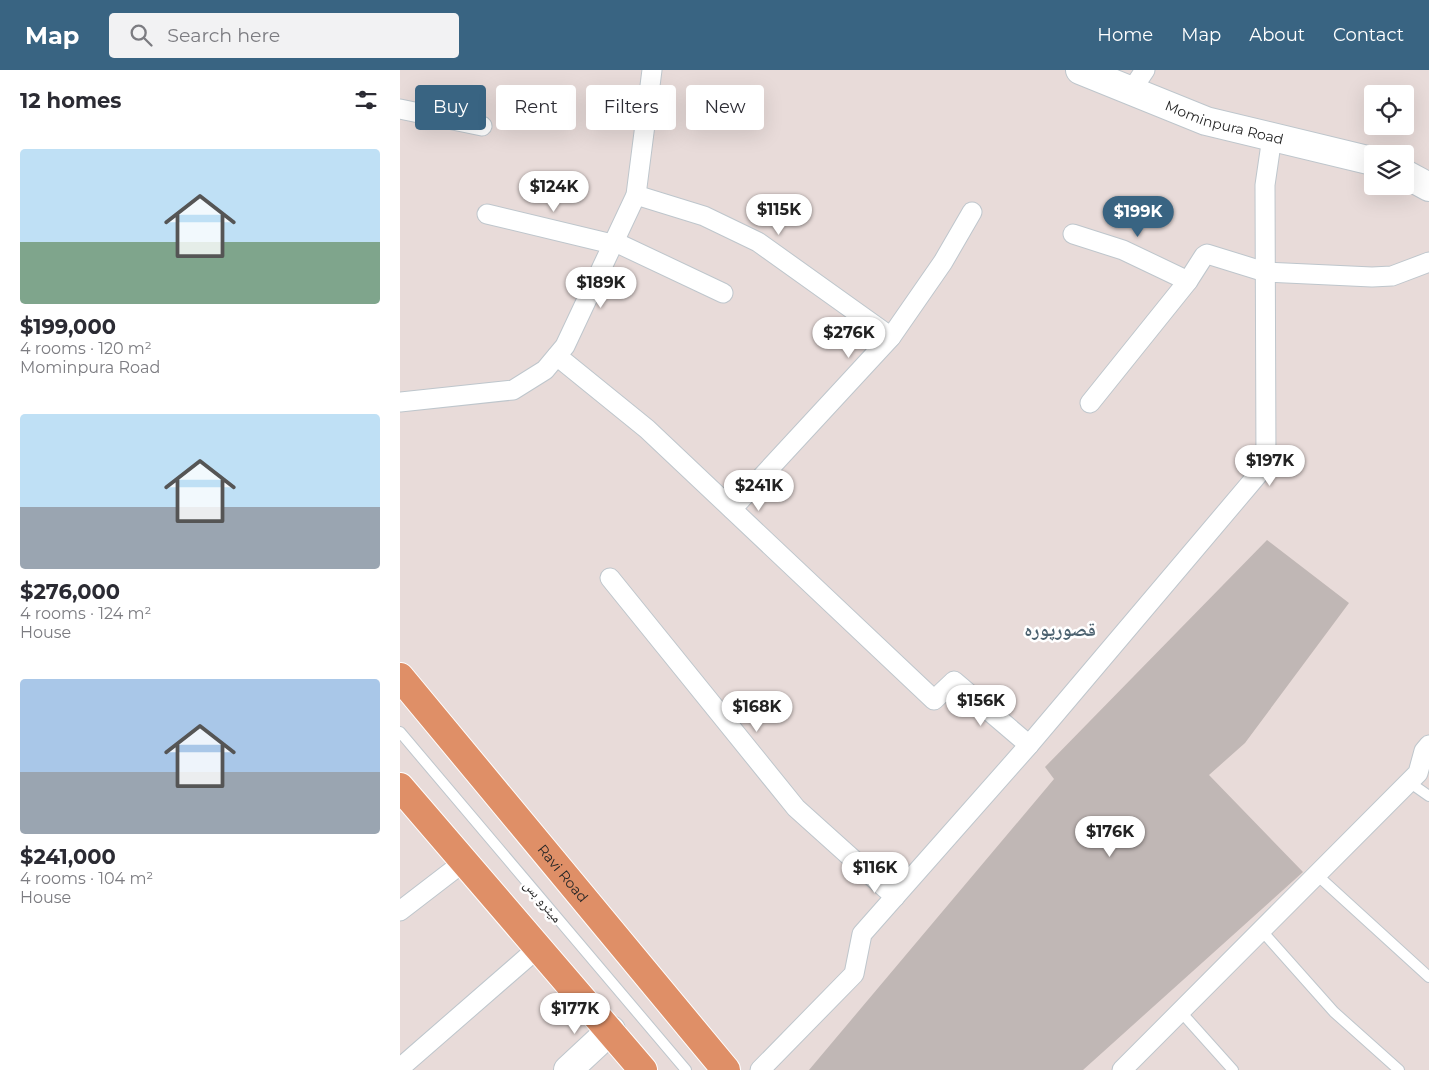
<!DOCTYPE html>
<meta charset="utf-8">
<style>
body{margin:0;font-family:Montserrat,"Noto Naskh Arabic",sans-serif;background:#f2f2f3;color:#2b2b33;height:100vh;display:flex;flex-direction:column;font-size:19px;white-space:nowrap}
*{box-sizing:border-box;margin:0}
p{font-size:16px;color:#7c7c81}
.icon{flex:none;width:28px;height:28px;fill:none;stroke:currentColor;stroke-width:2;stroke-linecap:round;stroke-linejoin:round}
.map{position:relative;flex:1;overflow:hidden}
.details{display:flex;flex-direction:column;background:#fff;width:400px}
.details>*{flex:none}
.guide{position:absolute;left:15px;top:15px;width:475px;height:45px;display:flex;gap:10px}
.tools{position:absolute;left:964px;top:15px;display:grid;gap:10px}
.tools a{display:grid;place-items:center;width:50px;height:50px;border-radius:5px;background:#fff;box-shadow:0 5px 20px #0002;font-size:25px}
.price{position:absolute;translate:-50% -42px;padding:0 11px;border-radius:18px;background:#fff;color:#222;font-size:16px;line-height:32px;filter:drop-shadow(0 1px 2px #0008)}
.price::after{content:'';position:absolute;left:50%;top:30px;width:15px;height:11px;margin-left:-8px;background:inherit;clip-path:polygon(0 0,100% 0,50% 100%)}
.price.selected{background:#396482;color:#fff}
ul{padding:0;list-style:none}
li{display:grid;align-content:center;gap:10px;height:265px;padding:0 20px}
li span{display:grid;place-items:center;height:155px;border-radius:5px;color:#555}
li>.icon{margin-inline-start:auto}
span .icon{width:90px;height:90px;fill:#fffc;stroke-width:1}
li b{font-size:21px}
h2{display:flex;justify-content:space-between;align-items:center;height:60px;padding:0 20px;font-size:21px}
.tag{padding:0 18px;border-radius:5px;background:#fff;box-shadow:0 5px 20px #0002;font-size:18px;line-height:45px}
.tag.selected{background:#396482;color:#fff}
header{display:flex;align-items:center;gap:30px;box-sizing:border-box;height:70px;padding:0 25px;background:#396482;color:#fff}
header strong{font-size:24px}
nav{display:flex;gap:28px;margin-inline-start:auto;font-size:18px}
.search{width:350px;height:45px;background:#f2f2f3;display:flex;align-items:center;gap:12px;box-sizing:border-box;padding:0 18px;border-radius:5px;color:#7c7c81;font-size:19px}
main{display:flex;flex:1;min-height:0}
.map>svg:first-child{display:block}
.building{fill:#c0b7b5}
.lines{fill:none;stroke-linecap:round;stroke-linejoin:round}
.lane-casing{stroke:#bec6cc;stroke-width:12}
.street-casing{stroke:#bec6cc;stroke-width:21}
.secondary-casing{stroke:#bec6cc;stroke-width:30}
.primary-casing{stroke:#fff;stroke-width:30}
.lane{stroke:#fff;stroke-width:10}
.street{stroke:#fff;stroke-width:19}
.secondary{stroke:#fff;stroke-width:28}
.primary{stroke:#df8f67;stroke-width:28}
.labels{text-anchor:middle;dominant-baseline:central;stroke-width:5;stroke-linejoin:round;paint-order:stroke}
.street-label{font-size:14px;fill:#262626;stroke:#fff}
.district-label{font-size:19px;font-weight:bold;fill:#4d6371;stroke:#fff}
</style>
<header>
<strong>Map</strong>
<div class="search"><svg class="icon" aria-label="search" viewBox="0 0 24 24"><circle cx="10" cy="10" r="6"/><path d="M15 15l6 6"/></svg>Search here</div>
<nav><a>Home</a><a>Map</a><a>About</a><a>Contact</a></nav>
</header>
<main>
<section class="details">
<h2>12 homes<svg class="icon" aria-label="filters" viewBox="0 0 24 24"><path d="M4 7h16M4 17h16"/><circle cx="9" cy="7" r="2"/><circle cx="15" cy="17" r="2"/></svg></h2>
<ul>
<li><span style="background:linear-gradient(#bfe0f5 60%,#7fa58c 0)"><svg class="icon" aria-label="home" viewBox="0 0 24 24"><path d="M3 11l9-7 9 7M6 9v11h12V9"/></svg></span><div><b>$199,000</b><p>4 rooms · 120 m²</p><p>Mominpura Road</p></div></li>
<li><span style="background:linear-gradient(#bfe0f5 60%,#9aa5b1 0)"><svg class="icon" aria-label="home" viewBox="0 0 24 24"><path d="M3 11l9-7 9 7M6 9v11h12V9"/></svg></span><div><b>$276,000</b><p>4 rooms · 124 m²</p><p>House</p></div></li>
<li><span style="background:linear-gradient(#a9c7e8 60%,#9aa5b1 0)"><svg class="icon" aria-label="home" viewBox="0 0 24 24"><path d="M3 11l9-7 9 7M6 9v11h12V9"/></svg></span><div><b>$241,000</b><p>4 rooms · 104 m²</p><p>House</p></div></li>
</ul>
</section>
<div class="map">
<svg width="1029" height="1000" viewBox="0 0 1029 1000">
<rect width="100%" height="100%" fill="#e8dbd9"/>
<path class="building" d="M867 470 949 533 845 673 809 705 903 802 683 1000H409L654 709 645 697Z"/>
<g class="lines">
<g class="lane-casing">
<g id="lane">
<path d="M0 662 286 1000"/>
<path d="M1009 712 1029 726"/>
<path d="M917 805 1029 907"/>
<path d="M862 861 934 942 999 1000"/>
<path d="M781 942 833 1000"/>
</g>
</g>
<g class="street-casing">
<g id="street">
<path d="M731 21 745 0"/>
<path d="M0 39 82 56"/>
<path d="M236 125 304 146 358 172 491 267"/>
<path d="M87 144 212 174"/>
<path d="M673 164 723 180 788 211"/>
<path d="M213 171 323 223"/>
<path d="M157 286 247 359 534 630 554 611 629 675"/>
<path d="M0 332 113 320 145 300 165 276 236 125 252 0"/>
<path d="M690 333 788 211 804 186 807 184 865 202 972 207 992 206 1029 192"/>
<path d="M332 439 491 267 543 192 572 142"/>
<path d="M210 508 396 738 495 827"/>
<path d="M0 841 65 791"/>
<path d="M0 998 139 877"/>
<path d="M360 1000 454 904 462 864 629 675 866 395 865 115 872 67"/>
<path d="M722 1000 1018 703 1024 681 1029 675"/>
</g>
</g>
<g class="secondary-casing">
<g id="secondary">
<path id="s1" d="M680 0 806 51 972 91"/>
<path d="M1005 104 1029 117"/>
<path d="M168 1000 211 960"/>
</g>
</g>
<g class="primary-casing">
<g id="primary">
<path id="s2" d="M0 607 326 1000"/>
<path d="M0 717 243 1000"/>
</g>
</g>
<use href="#lane" class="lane"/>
<use href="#street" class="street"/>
<use href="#secondary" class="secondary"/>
<use href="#primary" class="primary"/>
</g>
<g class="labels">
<g class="street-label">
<text stroke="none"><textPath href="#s1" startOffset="154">Mominpura Road</textPath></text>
<text stroke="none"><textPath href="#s2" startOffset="255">Ravi Road</textPath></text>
<text transform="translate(143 831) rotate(50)">میٹرو بس</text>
</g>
<g class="district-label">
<text x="660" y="559">قصورپورہ</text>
</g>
</g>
</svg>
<div class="tools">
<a><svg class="icon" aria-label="locate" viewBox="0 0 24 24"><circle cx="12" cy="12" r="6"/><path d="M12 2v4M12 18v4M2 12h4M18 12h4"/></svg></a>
<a><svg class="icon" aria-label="layers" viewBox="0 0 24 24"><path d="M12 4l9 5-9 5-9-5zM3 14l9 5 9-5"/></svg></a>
</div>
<b class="price" style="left:154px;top:143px">$124K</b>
<b class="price" style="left:379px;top:166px">$115K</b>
<b class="price selected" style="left:738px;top:168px">$199K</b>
<b class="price" style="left:201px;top:239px">$189K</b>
<b class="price" style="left:449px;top:289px">$276K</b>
<b class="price" style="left:870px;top:417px">$197K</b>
<b class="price" style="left:359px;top:442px">$241K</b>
<b class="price" style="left:581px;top:657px">$156K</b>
<b class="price" style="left:357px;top:663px">$168K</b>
<b class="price" style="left:710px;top:788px">$176K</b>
<b class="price" style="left:475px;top:824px">$116K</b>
<b class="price" style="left:175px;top:965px">$177K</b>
<div class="guide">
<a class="tag selected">Buy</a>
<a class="tag">Rent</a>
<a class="tag">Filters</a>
<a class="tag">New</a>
</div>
</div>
</main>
